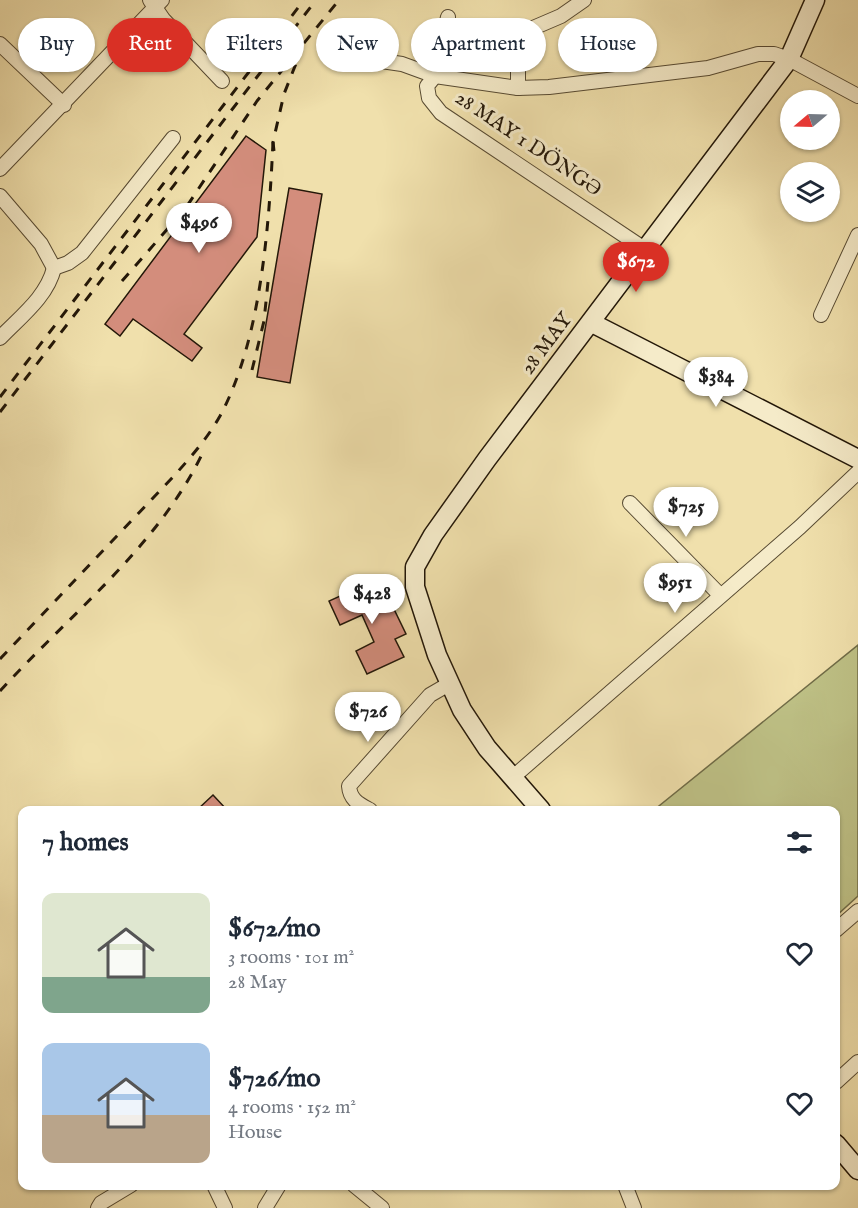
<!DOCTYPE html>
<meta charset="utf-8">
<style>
body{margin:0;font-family:"IM FELL English",serif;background:#f6f6f7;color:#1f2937;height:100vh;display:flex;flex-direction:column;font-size:22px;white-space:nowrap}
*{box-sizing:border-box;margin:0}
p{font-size:20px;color:#747a83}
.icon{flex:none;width:33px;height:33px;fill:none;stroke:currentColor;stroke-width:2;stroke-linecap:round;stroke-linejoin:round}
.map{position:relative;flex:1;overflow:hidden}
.panel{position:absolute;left:18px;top:806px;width:822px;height:384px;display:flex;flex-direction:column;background:#fff;border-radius:12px;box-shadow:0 2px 4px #0004}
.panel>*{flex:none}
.banner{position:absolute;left:18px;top:18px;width:822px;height:54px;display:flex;gap:12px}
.needle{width:39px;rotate:251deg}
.buttons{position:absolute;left:780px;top:90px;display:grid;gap:12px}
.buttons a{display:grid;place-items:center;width:60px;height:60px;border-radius:50%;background:#fff;box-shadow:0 2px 4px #0004;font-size:30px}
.price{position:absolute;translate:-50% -51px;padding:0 14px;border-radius:21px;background:#fff;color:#222;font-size:20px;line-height:39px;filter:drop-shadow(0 2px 3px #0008)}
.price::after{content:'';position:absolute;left:50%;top:36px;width:18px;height:14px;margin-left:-9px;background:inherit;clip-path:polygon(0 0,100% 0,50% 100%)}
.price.current{background:#d93025;color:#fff}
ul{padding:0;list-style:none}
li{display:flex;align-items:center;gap:18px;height:150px;padding:0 24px}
li span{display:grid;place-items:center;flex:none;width:168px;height:120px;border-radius:12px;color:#555}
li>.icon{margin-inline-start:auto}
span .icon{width:72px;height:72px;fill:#fffc;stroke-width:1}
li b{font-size:26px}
h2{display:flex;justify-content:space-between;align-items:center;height:72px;padding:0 24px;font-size:26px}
.pill{padding:0 21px;border-radius:27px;background:#fff;box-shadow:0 2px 4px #0004;font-size:21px;line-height:54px}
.pill.current{background:#d93025;color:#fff}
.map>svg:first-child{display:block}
.green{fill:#bec186;stroke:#706c47;stroke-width:1.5}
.building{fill:#d38d7c;stroke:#231708;stroke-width:1.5}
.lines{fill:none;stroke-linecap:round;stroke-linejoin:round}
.street-casing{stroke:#564931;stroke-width:16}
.secondary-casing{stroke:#231708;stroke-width:21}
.street{stroke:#f5ebc9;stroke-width:14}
.secondary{stroke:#f5ebc9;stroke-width:18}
.rail{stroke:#231708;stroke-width:3;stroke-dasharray:10 10;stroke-linecap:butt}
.labels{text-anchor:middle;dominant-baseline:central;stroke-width:6;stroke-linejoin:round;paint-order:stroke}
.street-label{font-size:21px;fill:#231708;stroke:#f5ebc9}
</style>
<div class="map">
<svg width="858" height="1208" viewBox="0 0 858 1208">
<rect width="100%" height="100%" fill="#f0e0ac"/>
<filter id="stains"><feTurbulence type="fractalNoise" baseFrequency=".00333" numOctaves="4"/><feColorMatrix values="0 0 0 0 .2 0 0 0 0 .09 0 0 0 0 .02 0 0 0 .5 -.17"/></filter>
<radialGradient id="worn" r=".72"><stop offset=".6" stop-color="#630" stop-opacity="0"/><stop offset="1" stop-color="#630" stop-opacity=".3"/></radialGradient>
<path class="green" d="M858 645V896L836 916V810H654Z"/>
<g class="building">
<path d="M246 136 266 150 257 237 184 334 202 348 192 361 133 319 120 336 105 324Z"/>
<path d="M289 188 322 194 290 383 257 377Z"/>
<path d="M371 582 382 605 390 601 406 634 395 639 404 657 367 674 356 651 374 642 362 615 340 625 329 601Z"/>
<path d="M213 795 227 810H197Z"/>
</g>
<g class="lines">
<g class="street-casing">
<g id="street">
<path d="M150 0 163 19 222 81"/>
<path d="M448 17 435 76 427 86 429 98 441 113 646 250"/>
<path d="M0 44 64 105"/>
<path d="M335 44 347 56 402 64 435 76 518 88 549 87 708 68 758 54H774L789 59 858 96"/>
<path d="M518 88V41L526 31 561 16 584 0"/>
<path d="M0 169 162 0"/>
<path d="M0 196 41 244 54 268"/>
<path d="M54 268 68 263 82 253 173 138"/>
<path d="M821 315 858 235"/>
<path d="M0 338C20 317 47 297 54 268"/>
<path d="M630 503 720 595"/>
<path d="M512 778 800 527 858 472"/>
<path d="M370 810C359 804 350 800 349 786L430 695 449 684"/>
<path d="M836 930 858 911"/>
<path d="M836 1082 858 1062"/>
<path d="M214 1185 225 1208"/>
<path d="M354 1185 382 1208"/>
<path d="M625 1185 634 1208"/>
<path d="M98 1208 101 1203 131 1185"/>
<path d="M265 1208 279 1185"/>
</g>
</g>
<g class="secondary-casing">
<g id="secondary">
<path d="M592 323 858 459"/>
<path d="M541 810 487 748 462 710 437 655 415 587V567L433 535 487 459 789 59 815 0"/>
<path d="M836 1144 858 1170"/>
</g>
</g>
<use href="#street" class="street"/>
<use href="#secondary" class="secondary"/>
<g class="rail">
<path d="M274 151 273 142 284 94 299 56"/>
<path d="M122 281 185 209 257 101 339 0"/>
<path d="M252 370 264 321 268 282"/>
<path d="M0 397 304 0"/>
<path d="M0 412 316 0"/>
<path d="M0 659 173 477C190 458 207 439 220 416 261 340 269 227 273 142"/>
<path d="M0 691C69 615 160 545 204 450"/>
</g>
</g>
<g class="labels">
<g class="street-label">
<text transform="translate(528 144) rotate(34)">28 MAY 1 DÖNGƏ</text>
<text transform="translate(547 344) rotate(-53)">28 MAY</text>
</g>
</g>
<rect width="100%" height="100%" filter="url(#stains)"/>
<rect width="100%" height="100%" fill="url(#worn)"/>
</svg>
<div class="buttons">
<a><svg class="needle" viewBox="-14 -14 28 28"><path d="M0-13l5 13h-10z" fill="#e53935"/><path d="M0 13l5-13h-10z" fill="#747a83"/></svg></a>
<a><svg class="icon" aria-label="layers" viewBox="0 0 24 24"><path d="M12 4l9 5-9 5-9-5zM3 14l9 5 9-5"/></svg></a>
</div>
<b class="price" style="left:199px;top:254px">$496</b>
<b class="price current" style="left:636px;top:293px">$672</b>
<b class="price" style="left:716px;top:408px">$384</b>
<b class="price" style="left:686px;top:538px">$725</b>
<b class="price" style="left:675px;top:614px">$951</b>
<b class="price" style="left:372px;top:625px">$428</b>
<b class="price" style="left:368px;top:743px">$726</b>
<div class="banner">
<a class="pill">Buy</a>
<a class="pill current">Rent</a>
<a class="pill">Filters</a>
<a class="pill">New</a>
<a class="pill">Apartment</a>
<a class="pill">House</a>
</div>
<section class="panel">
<h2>7 homes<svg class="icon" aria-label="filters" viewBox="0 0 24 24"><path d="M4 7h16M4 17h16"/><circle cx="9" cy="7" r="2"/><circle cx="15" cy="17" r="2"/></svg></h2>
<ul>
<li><span style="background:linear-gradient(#dfe7d0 70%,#7fa58c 0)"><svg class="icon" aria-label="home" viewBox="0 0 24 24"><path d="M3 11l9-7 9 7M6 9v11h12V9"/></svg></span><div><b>$672/mo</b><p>3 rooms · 101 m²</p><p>28 May</p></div><svg class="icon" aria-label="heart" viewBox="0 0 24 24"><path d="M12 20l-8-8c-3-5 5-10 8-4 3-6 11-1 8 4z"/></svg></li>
<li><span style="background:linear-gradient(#a9c7e8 60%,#b9a48a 0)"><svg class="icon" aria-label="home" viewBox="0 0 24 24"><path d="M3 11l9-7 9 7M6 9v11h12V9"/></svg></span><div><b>$726/mo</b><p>4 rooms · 152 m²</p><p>House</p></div><svg class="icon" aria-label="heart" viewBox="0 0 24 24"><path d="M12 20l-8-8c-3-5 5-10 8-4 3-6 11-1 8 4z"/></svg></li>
</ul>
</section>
</div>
